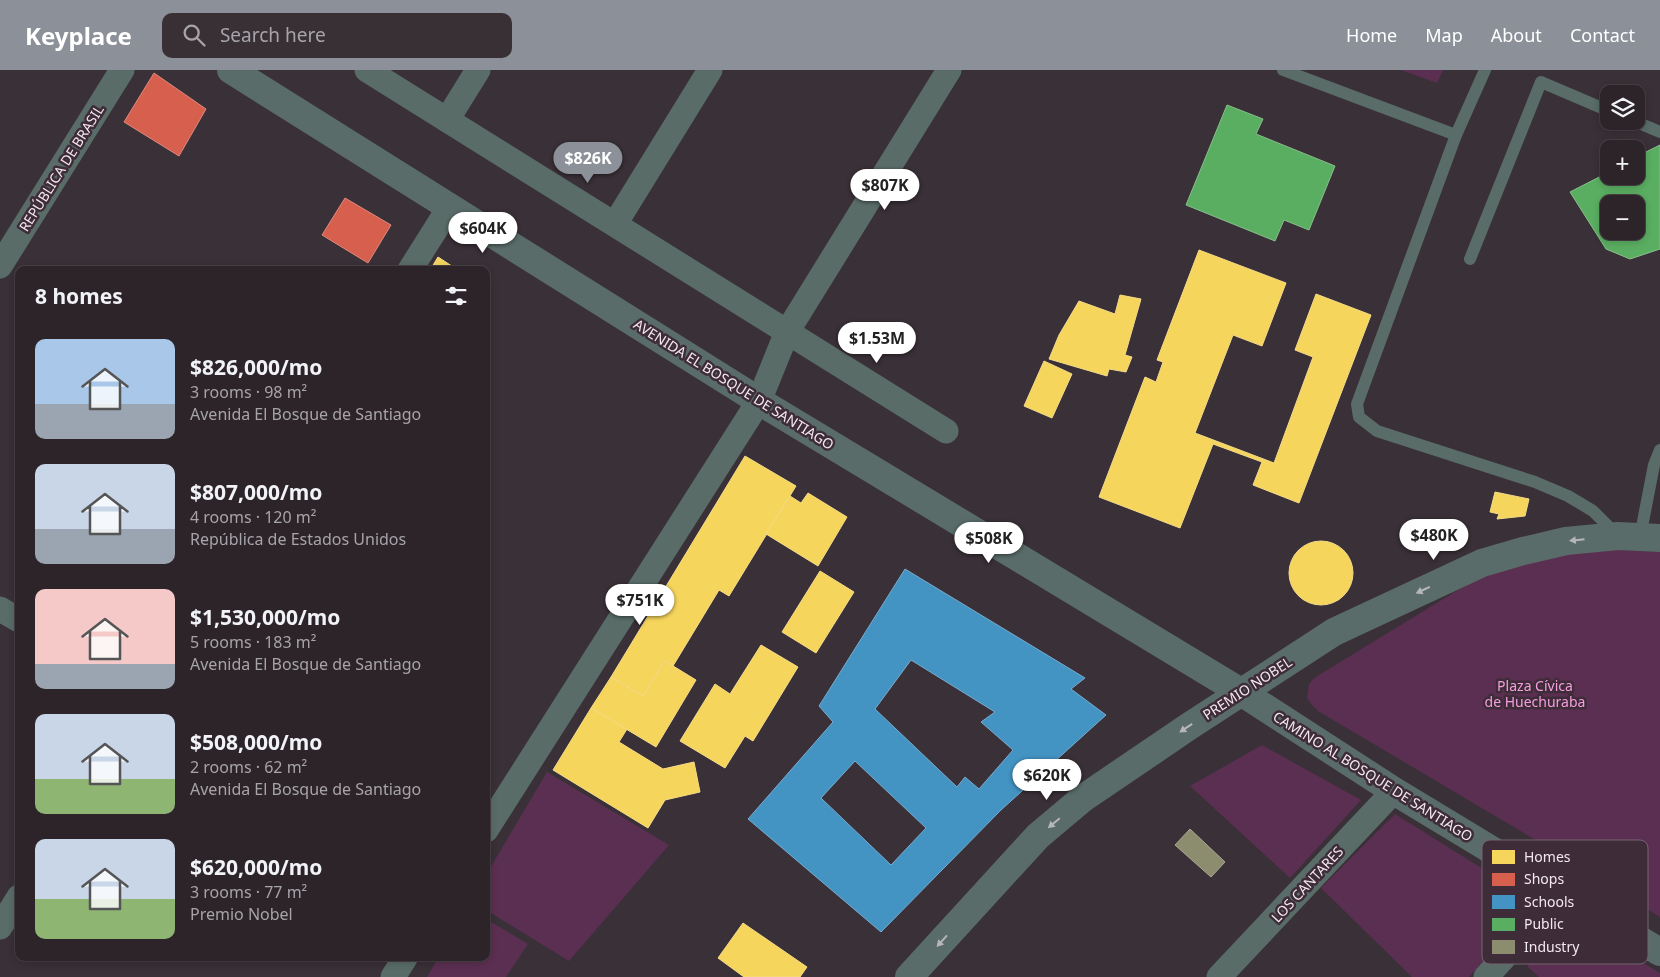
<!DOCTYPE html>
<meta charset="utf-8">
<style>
body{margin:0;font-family:"Noto Sans",sans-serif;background:#383035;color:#f1f3f6;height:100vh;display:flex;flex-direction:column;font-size:19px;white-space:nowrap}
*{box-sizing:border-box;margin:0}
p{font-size:16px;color:#a6a4a8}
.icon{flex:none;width:28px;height:28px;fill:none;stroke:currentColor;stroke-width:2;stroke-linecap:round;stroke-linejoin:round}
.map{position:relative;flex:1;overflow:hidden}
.side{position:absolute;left:15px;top:196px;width:475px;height:695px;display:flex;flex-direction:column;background:#2c2429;border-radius:10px;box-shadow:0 2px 8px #0003,0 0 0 1px #484146}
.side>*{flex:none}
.tools{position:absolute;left:1600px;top:15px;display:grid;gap:10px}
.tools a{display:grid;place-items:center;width:45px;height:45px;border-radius:10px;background:#2c2429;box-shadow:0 2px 8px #0003,0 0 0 1px #484146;font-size:25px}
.price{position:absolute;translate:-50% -42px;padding:0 11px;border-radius:18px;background:#fff;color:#222;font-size:16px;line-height:32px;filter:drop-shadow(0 1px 2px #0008)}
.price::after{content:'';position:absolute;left:50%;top:30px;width:15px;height:11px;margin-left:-8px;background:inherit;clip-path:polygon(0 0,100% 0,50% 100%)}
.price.selected{background:#8c9099;color:#fff}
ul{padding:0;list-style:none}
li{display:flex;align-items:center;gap:15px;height:125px;padding:0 20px}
li span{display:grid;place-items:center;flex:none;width:140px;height:100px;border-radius:10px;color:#555}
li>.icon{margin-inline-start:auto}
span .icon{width:60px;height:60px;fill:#fffc;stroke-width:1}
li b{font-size:21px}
h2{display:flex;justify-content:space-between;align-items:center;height:60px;padding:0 20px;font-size:21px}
header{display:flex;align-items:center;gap:30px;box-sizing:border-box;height:70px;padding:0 25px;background:#8c9099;color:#fff}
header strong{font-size:24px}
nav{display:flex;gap:28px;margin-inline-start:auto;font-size:18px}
.search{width:350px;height:45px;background:#383035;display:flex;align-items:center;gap:12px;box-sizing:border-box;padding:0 18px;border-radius:10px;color:#a6a4a8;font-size:19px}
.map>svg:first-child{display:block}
.green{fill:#5b2f51}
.homes{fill:#f6d55c;stroke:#f5db88}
.shops{fill:#d6604d;stroke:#df897e}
.schools{fill:#4393c3;stroke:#78acd0;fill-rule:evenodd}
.public{fill:#5aae61;stroke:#88bf8c;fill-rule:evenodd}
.industry{fill:#8c8c6e;stroke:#aba895}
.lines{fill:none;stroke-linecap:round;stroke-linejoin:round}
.lane{stroke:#596c67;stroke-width:12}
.street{stroke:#596c67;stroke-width:25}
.secondary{stroke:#596c69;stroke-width:28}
.oneway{fill:#b6b6ba}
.labels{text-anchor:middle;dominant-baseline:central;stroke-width:5;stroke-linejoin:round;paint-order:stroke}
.street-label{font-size:14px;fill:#f4e8f0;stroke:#3e2c39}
.park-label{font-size:14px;fill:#f79de0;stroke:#3e2c39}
.key{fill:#3e2c39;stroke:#756470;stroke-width:1}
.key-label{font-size:14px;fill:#f4e8f0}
</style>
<header>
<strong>Keyplace</strong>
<div class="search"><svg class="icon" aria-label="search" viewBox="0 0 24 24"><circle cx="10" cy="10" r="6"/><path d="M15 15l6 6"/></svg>Search here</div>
<nav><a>Home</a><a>Map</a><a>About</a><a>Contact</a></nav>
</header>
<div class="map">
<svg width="1660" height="907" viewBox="0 0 1660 907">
<rect width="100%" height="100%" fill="#3a3037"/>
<g class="green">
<path d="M1401 0H1443L1437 13Z"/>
<path d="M1598 479 1660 482V847L1539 772 1318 641 1312 635 1307 628 1309 614 1314 608 1458 520 1494 501 1535 488Z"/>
<path d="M1262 675 1361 730 1290 808 1190 716Z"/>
<path d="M547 702 669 775 569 891 486 840V805Z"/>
<path d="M1395 744 1536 832 1469 907H1412L1321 818Z"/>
<path d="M486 849 528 874 506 907H427L438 888H486Z"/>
<path d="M1572 851 1660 903V907H1539L1527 896Z"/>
</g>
<g class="homes">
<path d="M1199 180 1286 213 1262 276 1233 265 1195 363 1274 393 1313 287 1295 280 1316 224 1371 245 1299 433 1253 415 1262 392 1213 374 1180 458 1099 427 1145 307 1156 312 1163 292 1157 290Z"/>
<path d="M438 187 458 200H430Z"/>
<path d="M1120 225 1141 229 1125 285 1132 287 1126 302 1109 299 1107 306 1049 289 1059 265 1079 231 1115 244Z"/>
<path d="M1044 291 1072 304 1052 348 1024 336Z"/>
<path d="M745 386 796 416 729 526 719 520 673 596 665 591 643 626 611 607Z"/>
<path d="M1495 422 1529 429 1525 446 1497 449 1499 444 1490 442Z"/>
<path d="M808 423 847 447 818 496 766 464 790 426 801 433Z"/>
<circle cx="1321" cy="503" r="32"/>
<path d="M820 501 854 522 816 583 782 562Z"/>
<path d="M761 575 798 597 753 671 745 666 725 698 680 671 715 614 730 624Z"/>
<path d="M665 591 696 610 656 677 591 638 611 607 643 626Z"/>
<path d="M591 638 627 659 619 672 663 699 694 692 700 722 665 730 648 758 553 700Z"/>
<path d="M743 853 807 897 800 907H744L718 888Z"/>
</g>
<g class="shops">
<path d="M154 3 206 39 179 86 124 52Z"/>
<path d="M345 128 391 155 368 193 322 165Z"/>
</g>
<path class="schools" d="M905 499 1085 608 1071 619 1106 645 1001 740 881 862 748 749 833 652 819 636ZM911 590 995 642 981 652 1013 680 979 719 965 707 957 717 875 639ZM855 691 926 758 891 795 821 728Z"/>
<g class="public">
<path d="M1227 35 1263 49 1256 64 1335 96 1309 160 1284 150 1275 171 1186 135Z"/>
<path d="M1660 75V179L1630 189 1606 179 1570 122 1609 102V106H1636V87ZM1609 134H1636V161H1609Z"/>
</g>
<path class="industry" d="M1190 759 1225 792 1211 807 1175 775Z"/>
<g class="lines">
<g class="lane">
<path d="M1283 0 1456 65"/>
<path d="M1485 0 1456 65 1357 334 1359 347 1377 361 1535 412 1568 426 1593 441 1616 464"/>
<path d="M1634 51 1660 62"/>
<path d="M1470 189 1541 12 1609 41"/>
<path d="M1640 467 1654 395 1660 380"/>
</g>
<g class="street">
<path d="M367 0 946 361"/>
<path d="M447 50 478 0"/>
<path d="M615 154 710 0"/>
<path d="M0 196 122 0"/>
<path d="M410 200 449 138"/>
<path d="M0 539 19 550"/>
<path d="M486 760 759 331 787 262 949 0"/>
<path d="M0 857 19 827"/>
<path d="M393 907 405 888"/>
<path d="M1219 907 1394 721"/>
<path d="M1486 907 1563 823"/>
</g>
<g class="secondary">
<path d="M231 0 759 331 1241 622 1394 721 1660 882"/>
<path d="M909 907 1038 766 1082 729 1188 657 1334 562 1482 493 1523 481 1566 471 1618 466 1660 468"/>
</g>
</g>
<defs><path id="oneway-solid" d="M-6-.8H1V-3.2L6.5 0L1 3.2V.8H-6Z" transform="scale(1.25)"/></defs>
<g class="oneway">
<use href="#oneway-solid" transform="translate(1577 470) rotate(174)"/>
<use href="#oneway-solid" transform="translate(1423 520) rotate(155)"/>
<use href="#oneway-solid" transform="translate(1186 658) rotate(146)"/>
<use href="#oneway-solid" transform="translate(1054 753) rotate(140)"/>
<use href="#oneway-solid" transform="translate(942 871) rotate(132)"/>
</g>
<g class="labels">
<g class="street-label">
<text transform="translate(61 98) rotate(-58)">REPÚBLICA DE BRASIL</text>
<text transform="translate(734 314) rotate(32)">AVENIDA EL BOSQUE DE SANTIAGO</text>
<text transform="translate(1247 618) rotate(-33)">PREMIO NOBEL</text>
<text transform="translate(1373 706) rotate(32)">CAMINO AL BOSQUE DE SANTIAGO</text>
<text transform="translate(1307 814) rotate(-47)">LOS CANTARES</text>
</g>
<g class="park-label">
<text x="1535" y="615">Plaza Cívica<tspan x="1535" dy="16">de Huechuraba</tspan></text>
</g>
</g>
<rect x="1482" y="770" width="166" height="124" rx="8" class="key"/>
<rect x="1492" y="780" width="23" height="14" fill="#f6d55c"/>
<rect x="1492" y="803" width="23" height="13" fill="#d6604d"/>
<rect x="1492" y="825" width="23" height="14" fill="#4393c3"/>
<rect x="1492" y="848" width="23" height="13" fill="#5aae61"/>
<rect x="1492" y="870" width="23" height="14" fill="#8c8c6e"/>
<g class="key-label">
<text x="1524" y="792">Homes</text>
<text x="1524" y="814">Shops</text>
<text x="1524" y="837">Schools</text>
<text x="1524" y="859">Public</text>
<text x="1524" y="882">Industry</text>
</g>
</svg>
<div class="tools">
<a><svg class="icon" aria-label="layers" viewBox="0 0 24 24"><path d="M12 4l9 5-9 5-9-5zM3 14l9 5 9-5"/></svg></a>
<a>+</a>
<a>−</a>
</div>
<b class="price selected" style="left:588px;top:114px">$826K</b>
<b class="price" style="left:885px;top:141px">$807K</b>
<b class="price" style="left:483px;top:184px">$604K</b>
<b class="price" style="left:877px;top:294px">$1.53M</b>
<b class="price" style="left:1434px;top:491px">$480K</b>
<b class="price" style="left:989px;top:494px">$508K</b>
<b class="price" style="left:640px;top:556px">$751K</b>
<b class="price" style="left:1047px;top:731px">$620K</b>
<section class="side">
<h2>8 homes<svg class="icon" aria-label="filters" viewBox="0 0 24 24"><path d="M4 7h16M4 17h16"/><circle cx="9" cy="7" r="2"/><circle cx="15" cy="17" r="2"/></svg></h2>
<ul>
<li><span style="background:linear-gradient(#a9c7e8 65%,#9aa5b1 0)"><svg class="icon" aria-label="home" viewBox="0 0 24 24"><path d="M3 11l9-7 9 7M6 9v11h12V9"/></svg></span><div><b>$826,000/mo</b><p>3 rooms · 98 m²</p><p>Avenida El Bosque de Santiago</p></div></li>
<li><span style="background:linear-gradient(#c9d6e8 65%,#9aa5b1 0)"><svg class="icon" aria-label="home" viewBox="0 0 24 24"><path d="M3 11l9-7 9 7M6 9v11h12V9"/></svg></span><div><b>$807,000/mo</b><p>4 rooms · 120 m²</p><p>República de Estados Unidos</p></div></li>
<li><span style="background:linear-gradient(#f6c9c9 75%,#9aa5b1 0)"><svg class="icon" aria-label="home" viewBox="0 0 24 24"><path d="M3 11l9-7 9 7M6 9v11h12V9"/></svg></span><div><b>$1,530,000/mo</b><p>5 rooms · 183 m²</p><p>Avenida El Bosque de Santiago</p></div></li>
<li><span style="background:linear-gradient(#c9d6e8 65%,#8fb573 0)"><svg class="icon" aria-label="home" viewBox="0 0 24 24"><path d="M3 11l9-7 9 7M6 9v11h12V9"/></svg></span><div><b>$508,000/mo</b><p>2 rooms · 62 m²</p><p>Avenida El Bosque de Santiago</p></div></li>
<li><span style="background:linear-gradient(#c9d6e8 60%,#8fb573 0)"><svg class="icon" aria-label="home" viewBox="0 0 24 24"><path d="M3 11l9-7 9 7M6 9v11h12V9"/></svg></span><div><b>$620,000/mo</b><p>3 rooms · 77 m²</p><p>Premio Nobel</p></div></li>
</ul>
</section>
</div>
